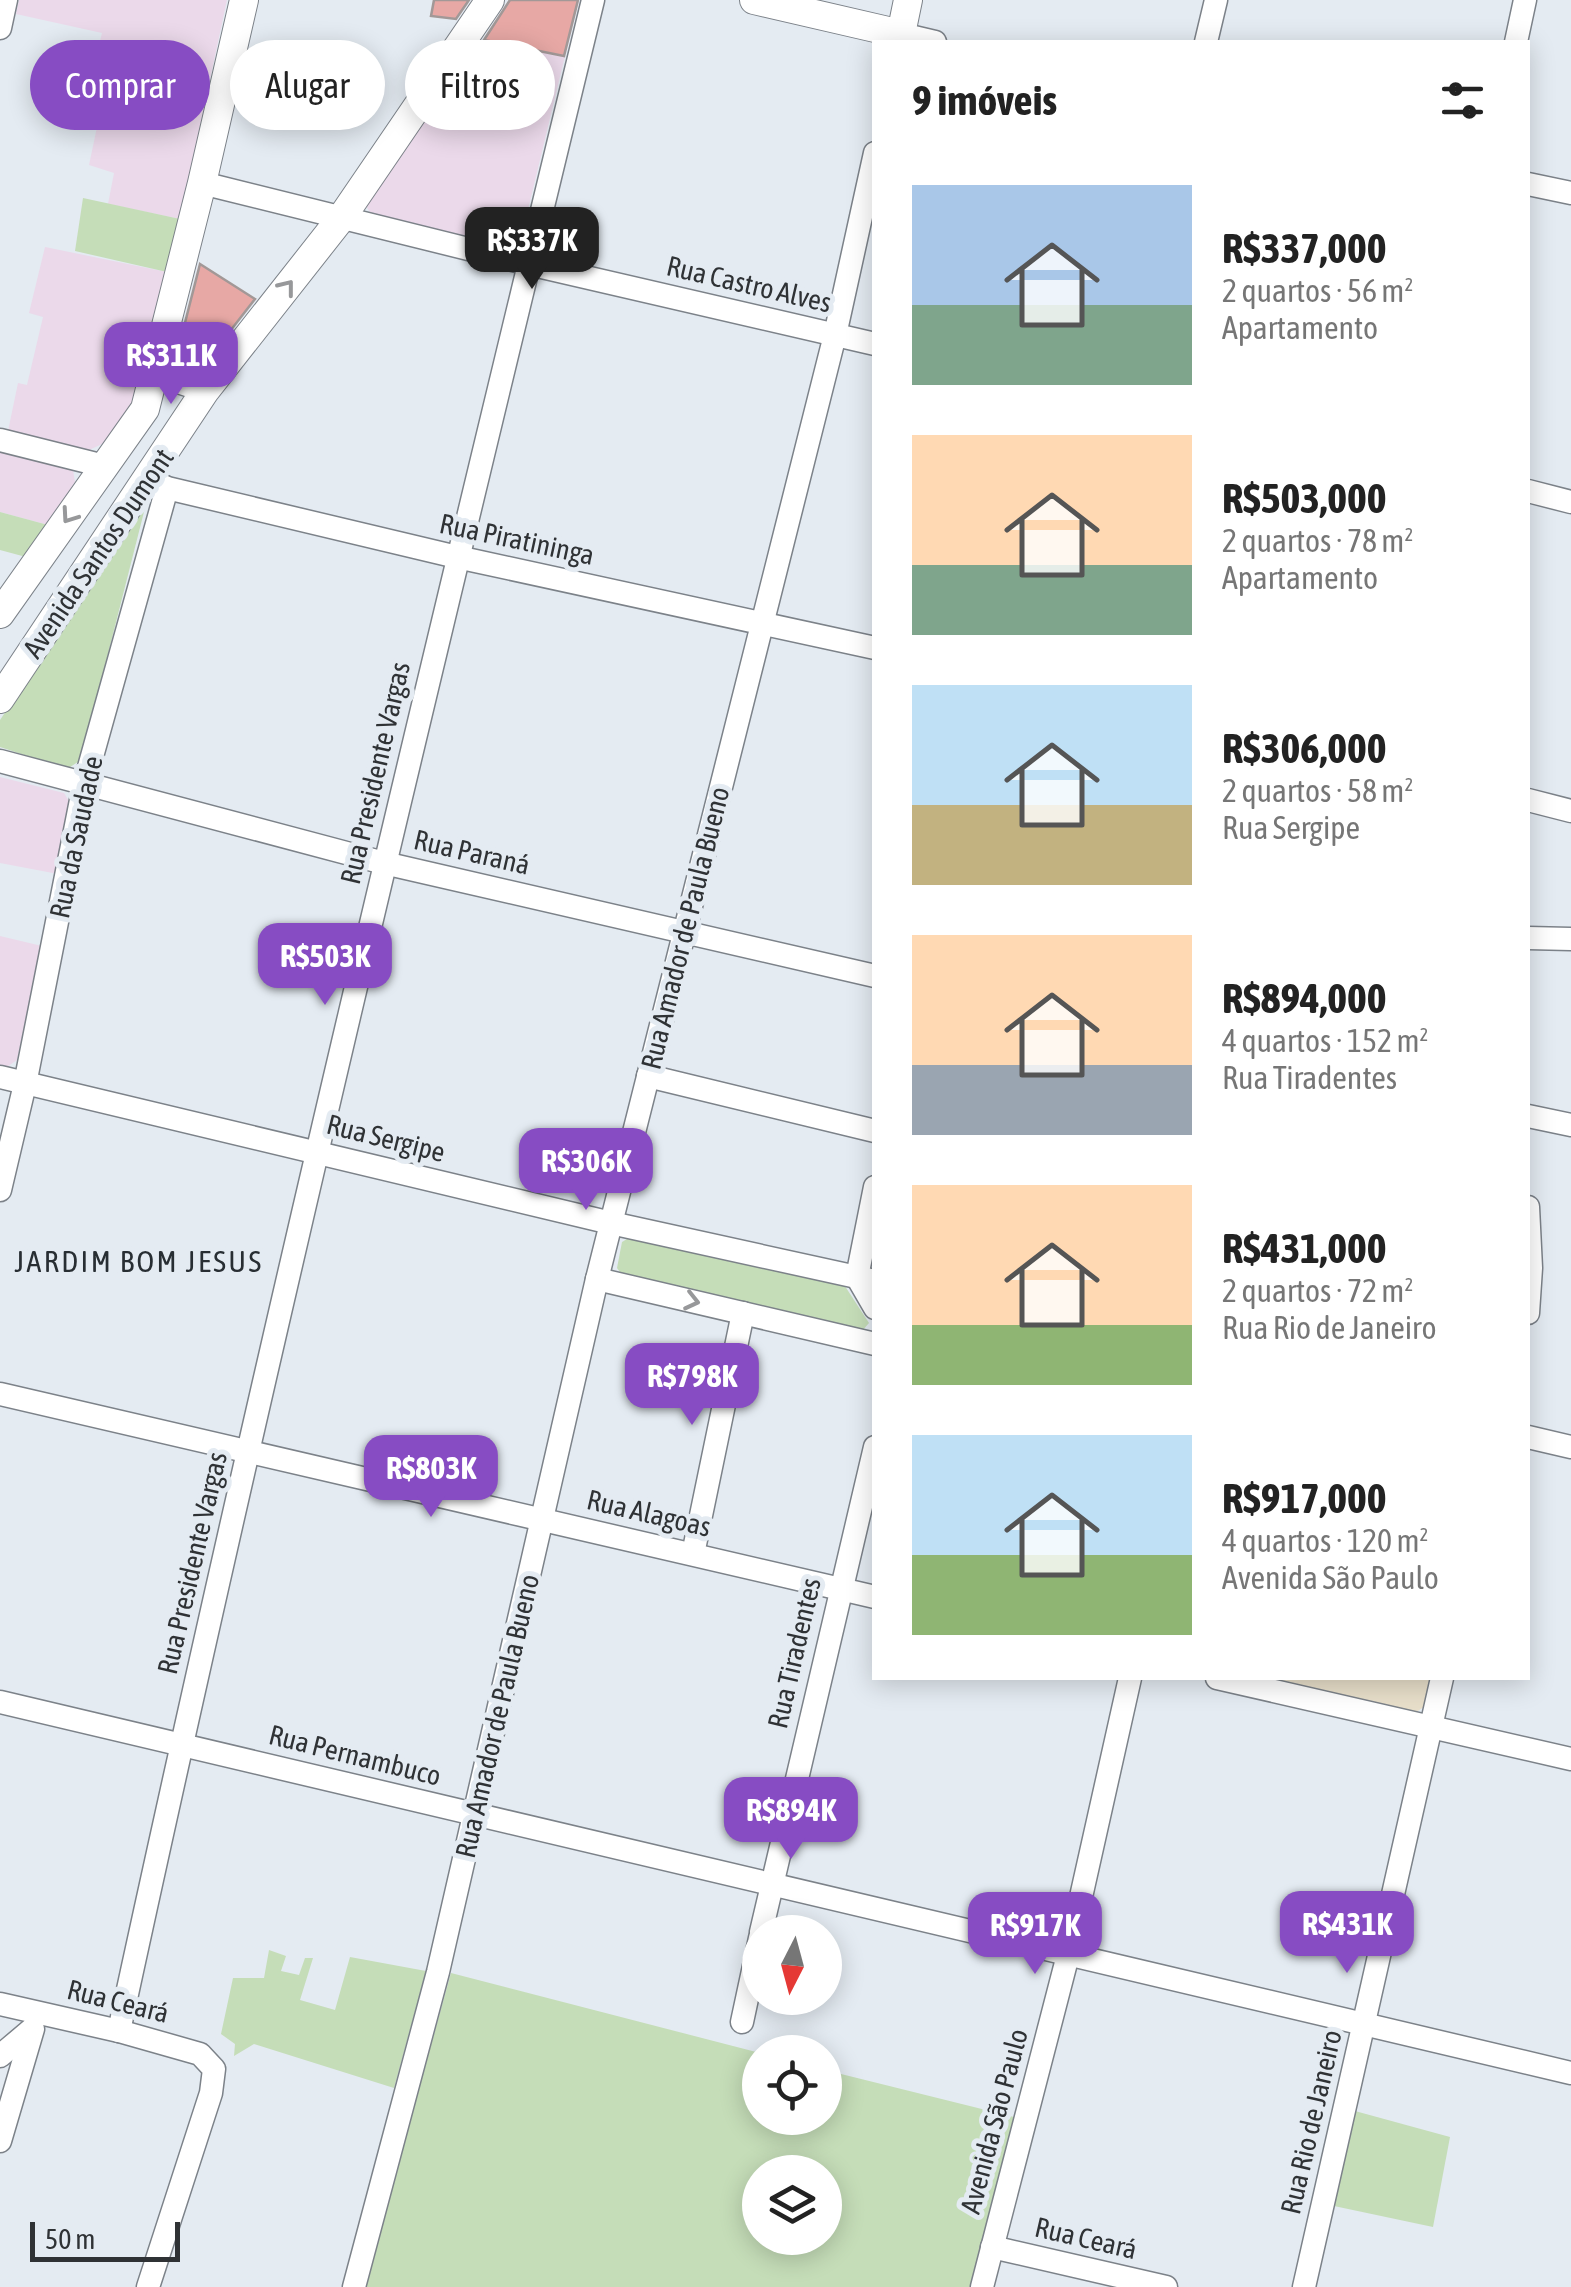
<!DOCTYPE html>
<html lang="pt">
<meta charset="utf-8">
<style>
body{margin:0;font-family:"Asap Condensed",sans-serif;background:#f6f6f6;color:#222;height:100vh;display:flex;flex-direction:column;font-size:38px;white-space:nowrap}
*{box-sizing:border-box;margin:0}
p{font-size:32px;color:#767676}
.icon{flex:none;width:55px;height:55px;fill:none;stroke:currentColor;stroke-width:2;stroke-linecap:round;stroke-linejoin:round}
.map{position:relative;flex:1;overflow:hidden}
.sheet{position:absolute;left:872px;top:40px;width:658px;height:1640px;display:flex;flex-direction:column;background:#fff;border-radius:0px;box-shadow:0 5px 25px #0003}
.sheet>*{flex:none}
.top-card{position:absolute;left:30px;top:40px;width:692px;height:90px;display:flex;gap:20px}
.needle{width:65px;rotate:186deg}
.buttons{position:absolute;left:742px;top:1915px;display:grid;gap:20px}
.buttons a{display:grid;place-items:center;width:100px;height:100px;border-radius:50%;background:#fff;box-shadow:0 5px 25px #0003;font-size:50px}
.scale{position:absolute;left:30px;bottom:25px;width:150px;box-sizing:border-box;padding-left:10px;border:5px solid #2f3235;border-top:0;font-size:28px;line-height:35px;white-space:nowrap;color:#2f3235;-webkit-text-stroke:8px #e4ebf2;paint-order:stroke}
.price{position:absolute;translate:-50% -85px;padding:0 22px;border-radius:20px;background:#874cc3;color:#fff;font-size:32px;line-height:65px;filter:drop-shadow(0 2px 5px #0008)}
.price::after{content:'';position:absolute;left:50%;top:60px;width:30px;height:22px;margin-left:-15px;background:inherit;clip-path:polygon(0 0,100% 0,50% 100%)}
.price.on{background:#222;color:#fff}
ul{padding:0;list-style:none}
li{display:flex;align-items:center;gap:30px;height:250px;padding:0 40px}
li span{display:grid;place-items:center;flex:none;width:280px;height:200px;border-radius:0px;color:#555}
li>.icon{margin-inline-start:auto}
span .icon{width:120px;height:120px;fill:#fffc;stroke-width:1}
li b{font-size:42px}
h2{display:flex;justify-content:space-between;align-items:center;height:120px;padding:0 40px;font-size:42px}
.pill{padding:0 35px;border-radius:45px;background:#fff;box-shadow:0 5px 25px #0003;font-size:35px;line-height:90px}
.pill.on{background:#874cc3;color:#fff}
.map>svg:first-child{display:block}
.commercial{fill:#ebd9ea}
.education{fill:#e8dfca}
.green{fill:#c5ddb8;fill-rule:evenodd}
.building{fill:#e7a8a5;stroke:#a29897;stroke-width:2.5}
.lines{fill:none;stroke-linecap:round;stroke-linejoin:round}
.minor-casing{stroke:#7c8289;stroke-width:25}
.tertiary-casing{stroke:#7c8289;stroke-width:30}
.minor{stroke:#fff;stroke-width:22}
.tertiary{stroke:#fff;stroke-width:28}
.oneway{stroke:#97989a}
.labels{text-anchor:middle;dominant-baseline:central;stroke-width:10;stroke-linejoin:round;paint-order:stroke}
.street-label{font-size:28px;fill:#2f3235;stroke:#e4ebf2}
.neighbourhood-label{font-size:30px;letter-spacing:2.5px;fill:#282e33;stroke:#e4ebf2}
</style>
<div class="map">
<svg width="1571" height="2287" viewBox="0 0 1571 2287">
<rect width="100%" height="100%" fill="#e4ebf2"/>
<g class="commercial">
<path d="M19 0H227L180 219 108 204 114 173 89 165 108 75 93 69 102 33 16 14Z"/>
<path d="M482 40 565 56 520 243 508 247 372 215 363 202Z"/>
<path d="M45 247 167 272 133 400 119 429 102 444 87 451 8 431 18 383 27 385 43 317 29 313Z"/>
<path d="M0 450 65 465 73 470 75 482 48 525 0 512Z"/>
<path d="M0 777 64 793 72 806 58 874 0 863Z"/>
<path d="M0 936 42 946 17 1060 4 1069 0 1068Z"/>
</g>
<path class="education" d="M1260 1678H1433L1427 1705 1413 1714Z"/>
<g class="green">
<path d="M83 198 180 219 167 272 75 251Z"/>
<path d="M146 504 81 760 67 769 0 747V720Z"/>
<path d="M0 512 48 525 26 557 0 550Z"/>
<path d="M632 1236 841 1280 869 1323 862 1331 625 1279 617 1268 622 1242Z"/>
<path d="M269 1950 286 1956 281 1971 299 1975 305 1958H313L300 2000 335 2010 350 1957 426 1971 394 2088 254 2044 234 2056 235 2044 221 2034 233 1978H264Z"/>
<path d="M451 1973 760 2053V2118H825V2070L1014 2117 972 2287H364ZM760 2172H825V2238H760Z"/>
<path d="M1355 2111 1450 2137 1433 2227 1334 2206Z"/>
</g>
<g class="building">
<path d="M434 0H469L456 19 431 16Z"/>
<path d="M510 0H578L564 56 484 40Z"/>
<path d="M200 264 255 299 199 371 176 358Z"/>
</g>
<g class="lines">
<g class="minor-casing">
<g id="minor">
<path d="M0 28 6 0"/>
<path d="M899 42 901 34 935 42"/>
<path d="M1206 42 1216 0"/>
<path d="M1516 42 1525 0"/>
<path d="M202 183 529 264 875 344"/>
<path d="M1528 184 1571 193"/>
<path d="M154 374 205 391"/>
<path d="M0 440 104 466"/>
<path d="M149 478 167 488 457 557 875 648"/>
<path d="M1528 491 1571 502"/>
<path d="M0 761 384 863 875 976"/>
<path d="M1528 800 1571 811"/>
<path d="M1528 938 1571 939"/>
<path d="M648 1076 875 1131"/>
<path d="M0 1077 611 1223 875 1281"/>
<path d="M1528 1116 1571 1125"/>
<path d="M875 1187 857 1277 875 1308"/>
<path d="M0 1190 25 1084 84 785 167 488"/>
<path d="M1528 1207 1531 1268 1528 1313"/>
<path d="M597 1279 875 1344"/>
<path d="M0 1394 875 1597"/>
<path d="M1528 1437 1571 1447"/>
<path d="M693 1554 743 1313"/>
<path d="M1217 1678 1571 1759"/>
<path d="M0 1702 1571 2073"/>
<path d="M761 1932 875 1447"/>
<path d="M0 2004 119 2031 200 2054 214 2069 211 2093 148 2287"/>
<path d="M742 2022 760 1938"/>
<path d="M119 2031C266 1351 429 676 593 0"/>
<path d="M0 2056 32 2029"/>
<path d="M0 2141 33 2029"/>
<path d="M992 2247 1166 2287"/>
<path d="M354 2287 438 1972 597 1279 835 335 875 153"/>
<path d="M982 2287 1068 1955 1130 1678"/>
<path d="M1304 2287 1442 1678"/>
</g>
</g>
<g class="tertiary-casing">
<g id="tertiary">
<path d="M754 0 901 34 908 0"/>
<path d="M0 614 145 409 202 183 244 0"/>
<path d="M0 699 205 391 342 217 490 0"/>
</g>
</g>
<use href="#minor" class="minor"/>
<use href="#tertiary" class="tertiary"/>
</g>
<defs><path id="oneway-chevron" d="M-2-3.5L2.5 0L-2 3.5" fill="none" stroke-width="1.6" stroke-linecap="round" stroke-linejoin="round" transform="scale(2.5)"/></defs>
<g class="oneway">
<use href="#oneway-chevron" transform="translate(287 287) rotate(-52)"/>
<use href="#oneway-chevron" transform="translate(69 516) rotate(125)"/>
<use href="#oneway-chevron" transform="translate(692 1301) rotate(13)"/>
</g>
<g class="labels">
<g class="street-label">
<text transform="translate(749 284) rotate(13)">Rua Castro Alves</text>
<text transform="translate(517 539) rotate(12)">Rua Piratininga</text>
<text transform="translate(98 553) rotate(-56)">Avenida Santos Dumont</text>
<text transform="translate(375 773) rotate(-77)">Rua Presidente Vargas</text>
<text transform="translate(76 837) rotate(-78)">Rua da Saudade</text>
<text transform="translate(472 852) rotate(13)">Rua Paraná</text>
<text transform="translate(685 928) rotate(-76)">Rua Amador de Paula Bueno</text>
<text transform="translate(386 1138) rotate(14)">Rua Sergipe</text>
<text transform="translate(649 1513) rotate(13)">Rua Alagoas</text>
<text transform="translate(192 1563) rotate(-77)">Rua Presidente Vargas</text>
<text transform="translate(794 1653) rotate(-77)">Rua Tiradentes</text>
<text transform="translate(497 1716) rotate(-77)">Rua Amador de Paula Bueno</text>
<text transform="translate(355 1755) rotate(14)">Rua Pernambuco</text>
<text transform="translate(118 2001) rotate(14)">Rua Ceará</text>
<text transform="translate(994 2121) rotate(-75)">Avenida São Paulo</text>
<text transform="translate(1311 2122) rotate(-77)">Rua Rio de Janeiro</text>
<text transform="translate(1086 2238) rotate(13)">Rua Ceará</text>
</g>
<g class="neighbourhood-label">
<text x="139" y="1261">JARDIM BOM JESUS</text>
</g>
</g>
</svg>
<div class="buttons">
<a><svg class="needle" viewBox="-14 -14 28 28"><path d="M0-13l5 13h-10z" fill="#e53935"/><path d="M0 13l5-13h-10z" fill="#767676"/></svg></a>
<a><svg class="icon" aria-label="locate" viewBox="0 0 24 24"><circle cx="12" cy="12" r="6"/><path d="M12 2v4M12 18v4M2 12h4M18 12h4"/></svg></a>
<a><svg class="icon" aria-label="layers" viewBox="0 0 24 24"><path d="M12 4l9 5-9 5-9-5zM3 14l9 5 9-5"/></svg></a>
</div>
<div class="scale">50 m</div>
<b class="price on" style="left:532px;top:292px">R$337K</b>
<b class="price" style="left:171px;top:407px">R$311K</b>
<b class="price" style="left:325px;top:1008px">R$503K</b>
<b class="price" style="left:586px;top:1213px">R$306K</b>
<b class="price" style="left:692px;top:1428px">R$798K</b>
<b class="price" style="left:431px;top:1520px">R$803K</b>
<b class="price" style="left:791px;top:1862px">R$894K</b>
<b class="price" style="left:1347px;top:1976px">R$431K</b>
<b class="price" style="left:1035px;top:1977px">R$917K</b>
<div class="top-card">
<a class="pill on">Comprar</a>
<a class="pill">Alugar</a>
<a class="pill">Filtros</a>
</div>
<section class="sheet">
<h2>9 imóveis<svg class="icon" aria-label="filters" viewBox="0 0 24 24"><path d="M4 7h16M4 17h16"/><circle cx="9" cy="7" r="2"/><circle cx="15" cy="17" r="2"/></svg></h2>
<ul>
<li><span style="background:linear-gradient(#a9c7e8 60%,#7fa58c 0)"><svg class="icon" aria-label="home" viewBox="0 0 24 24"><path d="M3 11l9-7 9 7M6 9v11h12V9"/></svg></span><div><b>R$337,000</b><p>2 quartos · 56 m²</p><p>Apartamento</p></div></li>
<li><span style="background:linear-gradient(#ffd9b3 65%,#7fa58c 0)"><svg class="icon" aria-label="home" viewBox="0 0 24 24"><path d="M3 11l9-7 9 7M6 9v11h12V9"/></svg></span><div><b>R$503,000</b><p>2 quartos · 78 m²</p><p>Apartamento</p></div></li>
<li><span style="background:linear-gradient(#bfe0f5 60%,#c2b280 0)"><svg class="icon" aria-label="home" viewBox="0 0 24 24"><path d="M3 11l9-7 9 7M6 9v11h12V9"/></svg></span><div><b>R$306,000</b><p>2 quartos · 58 m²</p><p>Rua Sergipe</p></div></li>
<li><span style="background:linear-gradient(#ffd9b3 65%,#9aa5b1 0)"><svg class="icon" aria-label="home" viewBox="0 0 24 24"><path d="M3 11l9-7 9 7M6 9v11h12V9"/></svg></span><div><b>R$894,000</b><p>4 quartos · 152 m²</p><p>Rua Tiradentes</p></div></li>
<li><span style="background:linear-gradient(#ffd9b3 70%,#8fb573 0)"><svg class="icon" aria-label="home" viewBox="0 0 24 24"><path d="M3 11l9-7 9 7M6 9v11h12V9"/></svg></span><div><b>R$431,000</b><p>2 quartos · 72 m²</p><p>Rua Rio de Janeiro</p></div></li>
<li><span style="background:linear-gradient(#bfe0f5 60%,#8fb573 0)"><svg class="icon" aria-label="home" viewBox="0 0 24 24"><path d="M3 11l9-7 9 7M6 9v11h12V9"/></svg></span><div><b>R$917,000</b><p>4 quartos · 120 m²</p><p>Avenida São Paulo</p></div></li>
</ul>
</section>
</div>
